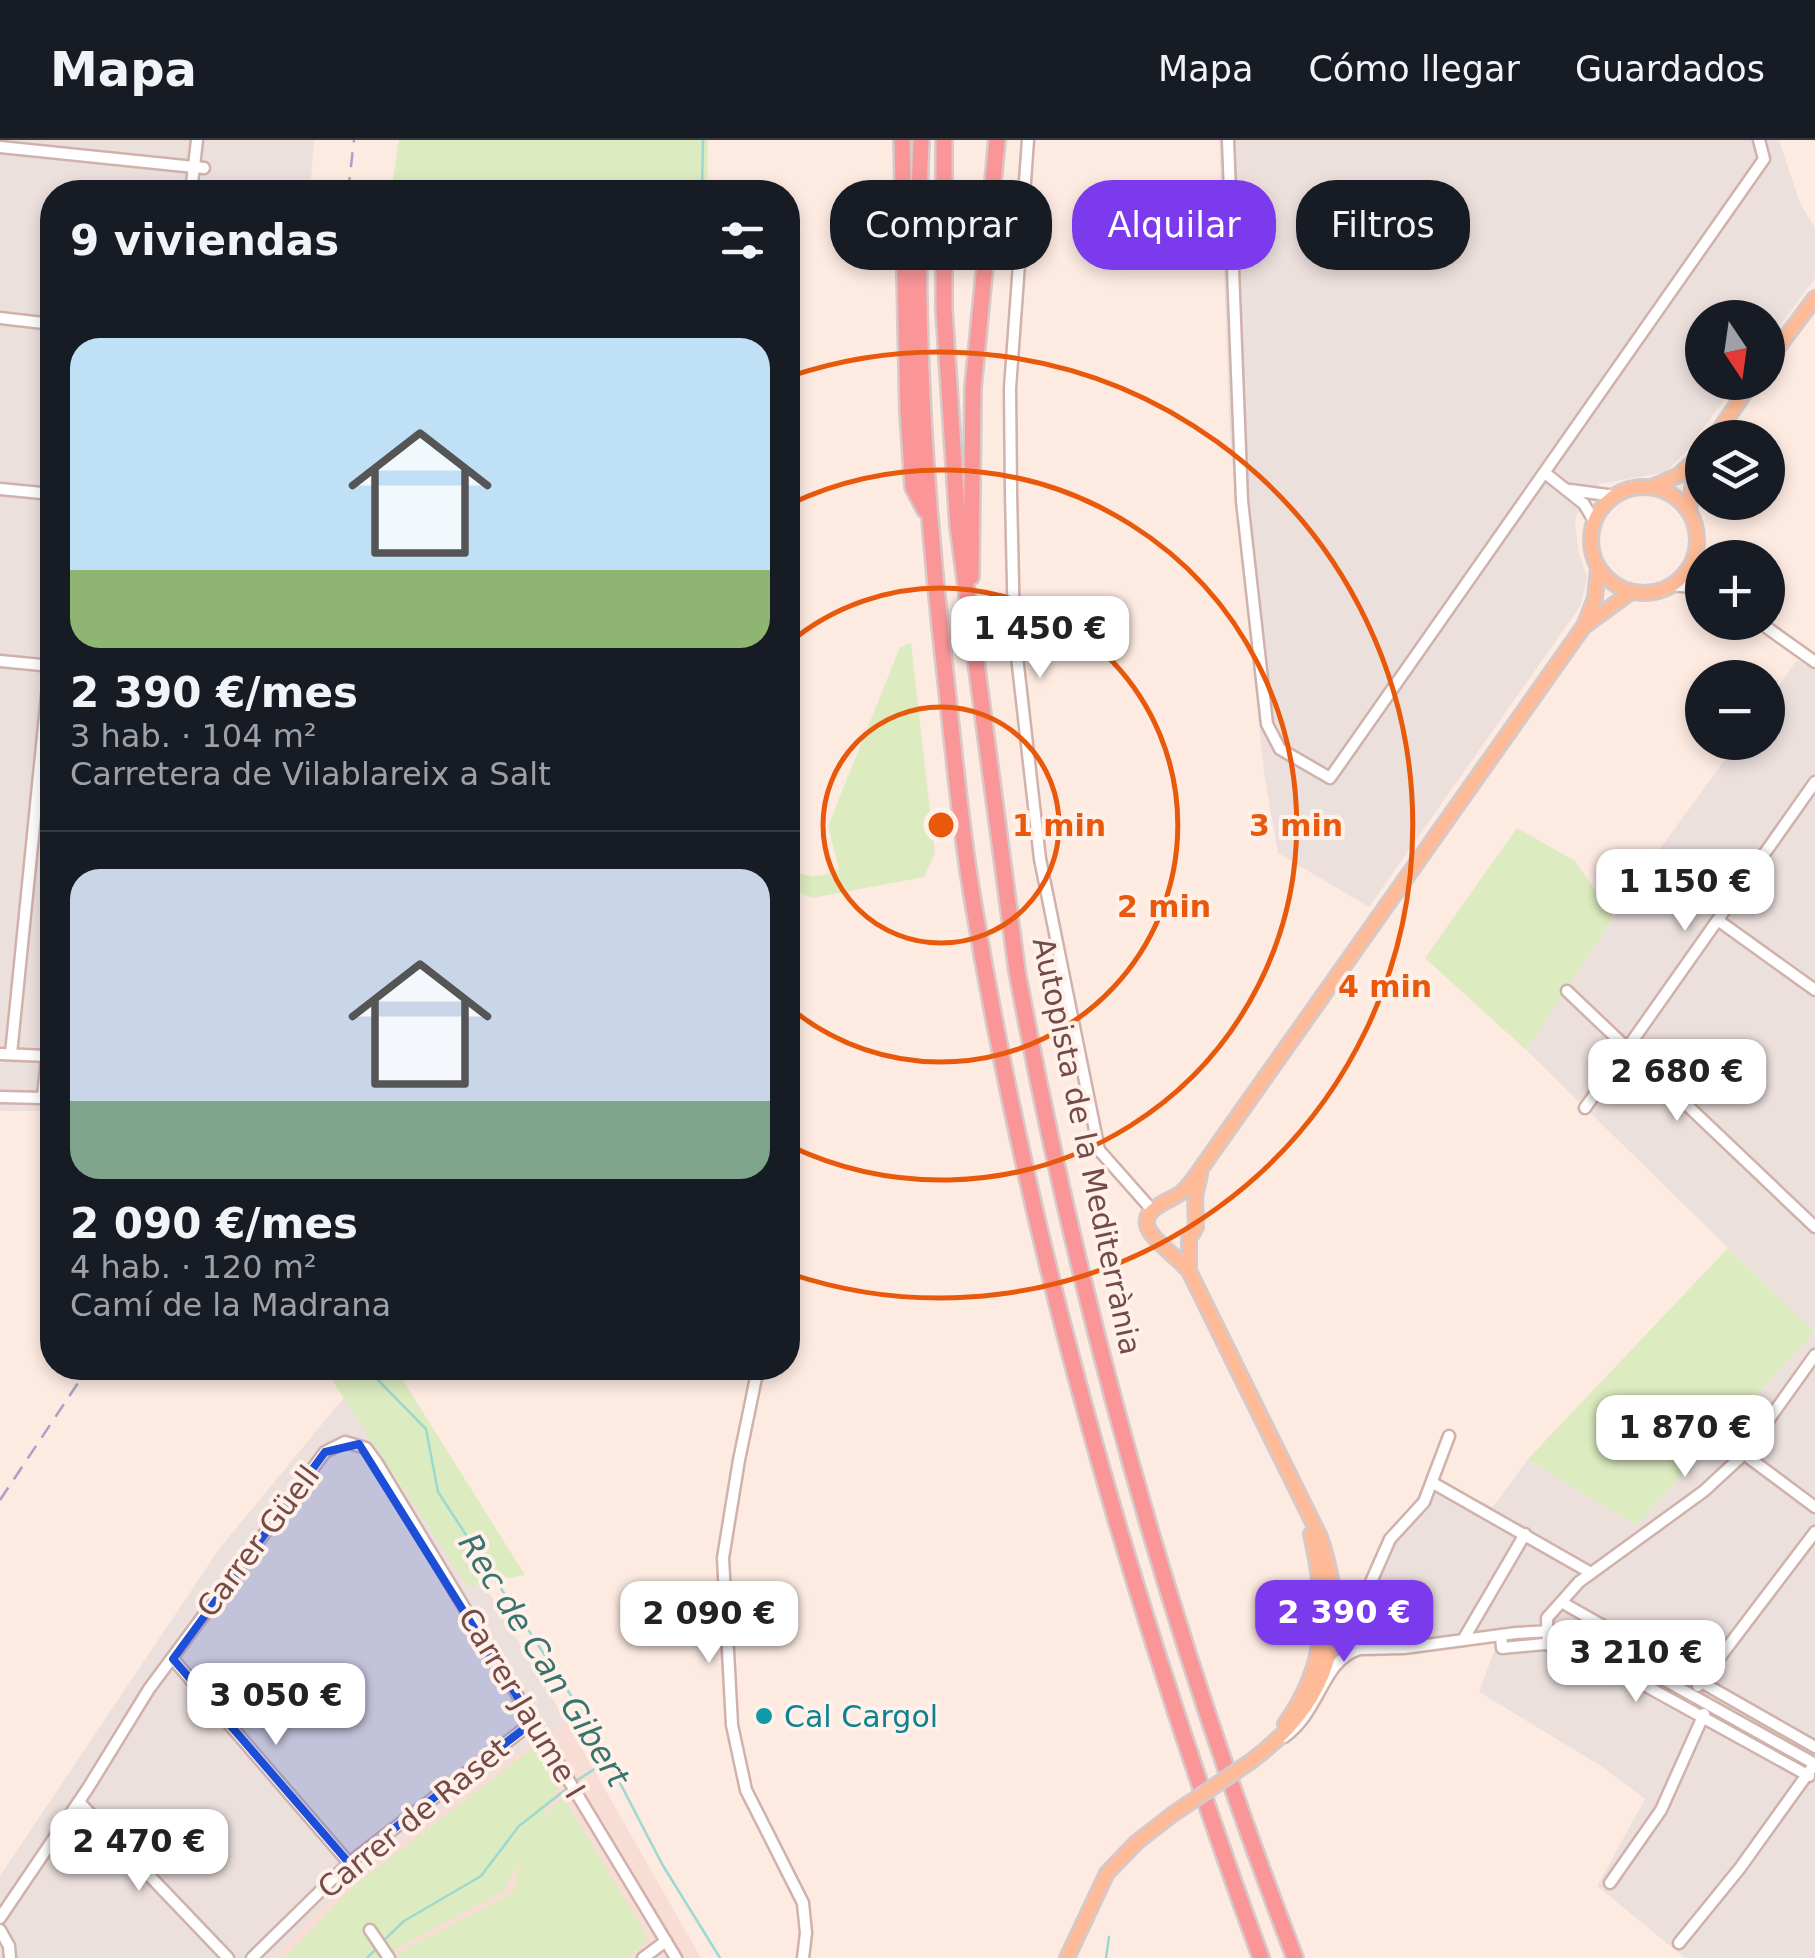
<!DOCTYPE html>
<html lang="es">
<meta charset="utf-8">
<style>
body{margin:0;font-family:"DejaVu Sans",sans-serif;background:#242831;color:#f1f3f6;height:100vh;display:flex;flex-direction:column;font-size:38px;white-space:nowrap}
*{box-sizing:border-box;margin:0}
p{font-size:32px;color:#9ea1a6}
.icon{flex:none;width:55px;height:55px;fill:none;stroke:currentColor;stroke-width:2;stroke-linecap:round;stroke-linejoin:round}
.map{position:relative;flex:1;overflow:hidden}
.drawer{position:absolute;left:40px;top:40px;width:760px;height:1200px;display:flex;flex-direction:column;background:#171b24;border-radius:40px;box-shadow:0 5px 15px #0003}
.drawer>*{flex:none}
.guide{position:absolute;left:830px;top:40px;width:835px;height:90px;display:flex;gap:20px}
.needle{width:65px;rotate:167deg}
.fabs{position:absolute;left:1685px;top:160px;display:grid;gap:20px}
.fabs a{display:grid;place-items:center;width:100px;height:100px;border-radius:50%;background:#171b24;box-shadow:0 5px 15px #0003;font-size:50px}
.price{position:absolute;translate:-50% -85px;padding:0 22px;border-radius:20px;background:#fff;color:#222;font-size:32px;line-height:65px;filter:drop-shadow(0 2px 5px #0008)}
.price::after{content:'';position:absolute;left:50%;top:60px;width:30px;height:22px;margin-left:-15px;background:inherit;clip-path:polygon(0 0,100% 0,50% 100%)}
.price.selected{background:#7c3aed;color:#fff}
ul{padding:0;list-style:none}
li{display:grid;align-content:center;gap:20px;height:530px;padding:0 30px}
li+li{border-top:2px solid #363941}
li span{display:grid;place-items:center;height:310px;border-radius:30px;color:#555}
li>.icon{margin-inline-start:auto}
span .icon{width:180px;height:180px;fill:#fffc;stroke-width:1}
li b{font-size:42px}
h2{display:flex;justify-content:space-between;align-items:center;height:120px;padding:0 30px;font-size:42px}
.pill{padding:0 35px;border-radius:40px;background:#171b24;box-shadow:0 5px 15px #0003;font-size:35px;line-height:90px}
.pill.selected{background:#7c3aed;color:#fff}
header{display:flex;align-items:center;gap:60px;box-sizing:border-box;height:140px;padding:0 50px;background:#171b24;border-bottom:2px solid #363941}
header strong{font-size:48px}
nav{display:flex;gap:55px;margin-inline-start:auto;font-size:35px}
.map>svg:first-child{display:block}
.residential{fill:#f7ddd3}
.industrial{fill:#ece0dd}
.green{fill:#ddebc0}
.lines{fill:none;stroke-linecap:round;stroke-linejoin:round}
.stream{stroke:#9bd9d1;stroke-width:2.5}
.minor-casing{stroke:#d1b1ab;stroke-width:15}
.major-casing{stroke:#d6c9c8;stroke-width:18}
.highway-casing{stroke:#d6c9c8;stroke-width:20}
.minor{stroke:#fff;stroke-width:10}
.major{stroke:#ffbb97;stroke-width:12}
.highway{stroke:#fa9698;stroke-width:15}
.rail{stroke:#aaa0c7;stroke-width:2.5;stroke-dasharray:15 10;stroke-linecap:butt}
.major-bridge-casing{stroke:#d6c9c8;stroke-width:18;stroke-linecap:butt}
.major-bridge{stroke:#ffbb97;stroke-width:12}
.marked{fill:#1d4ed8;fill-opacity:0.2;stroke:#1d4ed8;stroke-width:8;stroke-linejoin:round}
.ring{fill:none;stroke:#e8590c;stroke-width:5}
.culture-dot{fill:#0f9aa8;stroke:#fff0e9;stroke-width:4}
.labels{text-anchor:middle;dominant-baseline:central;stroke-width:8;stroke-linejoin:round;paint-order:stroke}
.street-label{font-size:30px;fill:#754b47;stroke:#fff0e9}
.culture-label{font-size:30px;fill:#0d838f;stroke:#fff0e9;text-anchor:start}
.water-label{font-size:32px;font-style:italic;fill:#38746d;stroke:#fff0e9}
.centre{fill:#e8590c;stroke:#fff0e9;stroke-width:5}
.ring-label{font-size:30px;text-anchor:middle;font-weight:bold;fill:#e8590c;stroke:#fff0e9;stroke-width:8;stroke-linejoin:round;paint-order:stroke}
</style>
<header>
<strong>Mapa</strong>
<nav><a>Mapa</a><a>Cómo llegar</a><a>Guardados</a></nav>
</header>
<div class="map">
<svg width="1815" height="1818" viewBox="0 0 1815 1818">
<rect width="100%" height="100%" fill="#fdebe2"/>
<path class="residential" d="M566 1581 701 1818H274L314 1775 411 1691Z"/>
<g class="industrial">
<path d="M0 0H314L310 52H52V942L49 971H0Z"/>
<path d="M1219 0H1779L1800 63 1815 88V138L1768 202V178H1702V242L1737 243 1687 310 1666 332 1600 344 1577 374 1575 385 1579 413 1587 437 1581 465 1369 767 1278 713 1264 632 1230 299Z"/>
<path d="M1796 521 1815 524V1818H1685L1597 1746 1645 1659 1601 1626 1479 1552 1497 1503 1371 1517 1354 1489 1392 1389 1432 1338 1493 1367 1528 1319 1636 1386 1814 1192 1526 910 1654 717 1737 603 1768 602V561Z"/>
<path d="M360 1238 566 1581 411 1691 314 1775 274 1818H0V1736L219 1409Z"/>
</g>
<g class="green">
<path d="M399 0H708L707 52H391Z"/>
<path d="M911 503 935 714 924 737 812 758 788 747V727C806 738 819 739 839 729L828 686 900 507Z"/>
<path d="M1517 688 1575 721 1614 777 1526 910 1425 818Z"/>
<path d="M1728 1108 1814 1192 1636 1386 1528 1319Z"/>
<path d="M332 1228H402L404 1242 525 1435 467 1446 334 1243Z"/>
<path d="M537 1605 558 1648 541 1681 563 1657 647 1796 646 1803 626 1818H397L395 1815 513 1753 522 1717 503 1752 399 1807 386 1818H284L355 1745Z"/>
</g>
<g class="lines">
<g class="stream">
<path d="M702 52 703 0"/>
<path d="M370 1228V1232L426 1289 438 1352 589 1583 662 1724 720 1818"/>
<path d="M576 1641 607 1621"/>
<path d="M382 1802 404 1781 481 1736 519 1686 570 1646"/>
<path d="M367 1818 377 1808"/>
<path d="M1106 1818 1109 1797"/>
</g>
<g class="minor-casing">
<g id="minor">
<path d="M1028 0 1010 248 1011 353 1014 490 1040 719 1099 1010 1152 1070"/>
<path d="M1228 0 1242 361 1267 584 1280 609 1330 638 1764 19 1759 0"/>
<path d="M0 7 204 28"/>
<path d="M191 52 197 0"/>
<path d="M0 178 52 184"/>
<path d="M1545 333 1584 364 1594 381"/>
<path d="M0 349 52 354"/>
<path d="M1570 350 1615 356"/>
<path d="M1694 418 1702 434"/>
<path d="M1671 445 1702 448"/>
<path d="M1759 482 1815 522"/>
<path d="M0 521 52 526"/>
<path d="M1719 781 1815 850"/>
<path d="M1567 851 1815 1087"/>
<path d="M0 914 47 916"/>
<path d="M11 914 50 526"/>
<path d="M0 957 43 958 52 864"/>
<path d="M1585 968 1815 642"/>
<path d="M758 1228 739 1320 723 1418 732 1585 746 1650 803 1763 806 1793 803 1818"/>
<path d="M1744 1314 1815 1367"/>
<path d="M1433 1343 1591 1433"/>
<path d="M1339 1457C1341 1478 1341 1495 1363 1504"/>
<path d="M1563 1463 1815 1607"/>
<path d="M1356 1476 1390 1399 1424 1362 1449 1296"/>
<path d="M1332 1491 1346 1505 1358 1509 1404 1508 1516 1493 1552 1491 1575 1494 1604 1506 1815 1624"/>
<path d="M1501 1495 1502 1508 1544 1504 1590 1515 1809 1636"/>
<path d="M1463 1500 1525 1394"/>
<path d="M1548 1504 1547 1478 1579 1442 1704 1351 1744 1314 1815 1215"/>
<path d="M173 1519 349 1723"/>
<path d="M1698 1546 1815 1392"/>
<path d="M1284 1597C1320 1572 1322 1522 1357 1510"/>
<path d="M79 1662 228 1818"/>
<path d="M1610 1743 1661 1670 1704 1574"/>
<path d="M0 1778 88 1648 149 1549 325 1312 345 1302 366 1308 377 1323 676 1818"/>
<path d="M0 1790 9 1806 10 1818"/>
<path d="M370 1790 389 1818"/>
<path d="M1679 1803 1740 1728 1811 1629"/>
<path d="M252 1818 349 1723 533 1582"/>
<path d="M643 1818 666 1801"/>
</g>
</g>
<g class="major-casing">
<g id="major">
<path d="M1768 221 1815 158"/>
<path d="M1714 298 1752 242"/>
<circle cx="1644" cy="400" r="53"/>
<path d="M1652 347 1679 335 1702 314"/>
<path d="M1689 371 1693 342 1702 316"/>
<path d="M1586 485 1631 452"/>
<path d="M1189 1131V1099L1196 1087 1195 1057 1200 1035"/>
<path d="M1285 1584C1330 1521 1327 1466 1311 1394"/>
<path d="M1250 1622C1330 1563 1352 1491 1320 1397L1189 1131C1178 1118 1164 1109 1154 1097 1131 1070 1169 1063 1182 1052 1190 1045 1196 1036 1202 1027L1584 486 1595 458 1598 428"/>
<path d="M1067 1818 1107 1733 1137 1702 1173 1674"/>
</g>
</g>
<g class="highway-casing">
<g id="highway">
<path d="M902 0 908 271 913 347 925 370"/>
<path d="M921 0C913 178 925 355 945 532 954 612 961 693 975 773 1035 1130 1137 1478 1261 1818"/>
<path d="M944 0V170L958 386 1017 831C1079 1167 1172 1499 1295 1818"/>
<path d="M971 437 973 248 997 0"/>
</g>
</g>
<use href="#minor" class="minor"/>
<use href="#major" class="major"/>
<use href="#highway" class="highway"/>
<g class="rail">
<path d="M348 52 354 0"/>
<path d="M0 1360 88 1228"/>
</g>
<g class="major-bridge-casing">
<path id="major-bridge" d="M1173 1674 1250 1622"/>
</g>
<use href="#major-bridge" class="major-bridge"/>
</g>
<path class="marked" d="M359 1304 533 1582 349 1723 173 1519 325 1312Z"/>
<g class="ring">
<circle cx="941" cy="685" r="118"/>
<path d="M789 503A237 237 0 1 1 789 867"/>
<path d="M788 365A355 355 0 1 1 788 1005"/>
<path d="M791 236A473 473 0 1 1 791 1134"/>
</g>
<circle class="culture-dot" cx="764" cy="1576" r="10"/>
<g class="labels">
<g class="street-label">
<text transform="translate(1087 1006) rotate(78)">Autopista de la Mediterrània</text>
<text transform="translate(258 1401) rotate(-53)">Carrer Güell</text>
<text transform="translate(522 1563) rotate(59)">Carrer Jaume I</text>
<text transform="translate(413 1678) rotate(-39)">Carrer de Raset</text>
</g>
<g class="culture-label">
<text x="784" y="1576">Cal Cargol</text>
</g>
<g class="water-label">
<text transform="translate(544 1520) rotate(58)">Rec de Can Gibert</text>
</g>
</g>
<circle cx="941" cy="685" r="15" class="centre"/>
<g class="ring-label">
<text x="1059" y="696">1 min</text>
<text x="1296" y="696">3 min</text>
<text x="1164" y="777">2 min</text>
<text x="1385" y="857">4 min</text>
</g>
</svg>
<div class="fabs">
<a><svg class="needle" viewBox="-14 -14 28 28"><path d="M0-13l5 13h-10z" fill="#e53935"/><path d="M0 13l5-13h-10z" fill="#9ea1a6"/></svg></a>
<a><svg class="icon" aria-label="layers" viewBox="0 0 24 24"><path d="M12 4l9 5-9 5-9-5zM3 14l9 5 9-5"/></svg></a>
<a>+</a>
<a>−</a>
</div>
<b class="price" style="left:1040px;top:541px">1 450 €</b>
<b class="price" style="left:1685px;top:794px">1 150 €</b>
<b class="price" style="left:1677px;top:984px">2 680 €</b>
<b class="price" style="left:1685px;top:1340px">1 870 €</b>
<b class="price selected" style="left:1344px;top:1525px">2 390 €</b>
<b class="price" style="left:709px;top:1526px">2 090 €</b>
<b class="price" style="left:1636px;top:1565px">3 210 €</b>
<b class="price" style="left:276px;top:1608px">3 050 €</b>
<b class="price" style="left:139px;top:1754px">2 470 €</b>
<div class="guide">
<a class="pill">Comprar</a>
<a class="pill selected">Alquilar</a>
<a class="pill">Filtros</a>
</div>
<section class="drawer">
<h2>9 viviendas<svg class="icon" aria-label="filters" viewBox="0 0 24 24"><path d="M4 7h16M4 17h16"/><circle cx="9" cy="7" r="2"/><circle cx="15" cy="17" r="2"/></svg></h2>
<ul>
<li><span style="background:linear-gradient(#bfe0f5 75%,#8fb573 0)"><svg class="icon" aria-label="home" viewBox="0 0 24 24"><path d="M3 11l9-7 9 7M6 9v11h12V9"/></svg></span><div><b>2 390 €/mes</b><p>3 hab. · 104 m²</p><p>Carretera de Vilablareix a Salt</p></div></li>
<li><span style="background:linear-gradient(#c9d6e8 75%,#7fa58c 0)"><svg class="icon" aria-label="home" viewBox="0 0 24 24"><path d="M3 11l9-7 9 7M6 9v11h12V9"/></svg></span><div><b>2 090 €/mes</b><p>4 hab. · 120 m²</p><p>Camí de la Madrana</p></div></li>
</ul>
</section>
</div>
